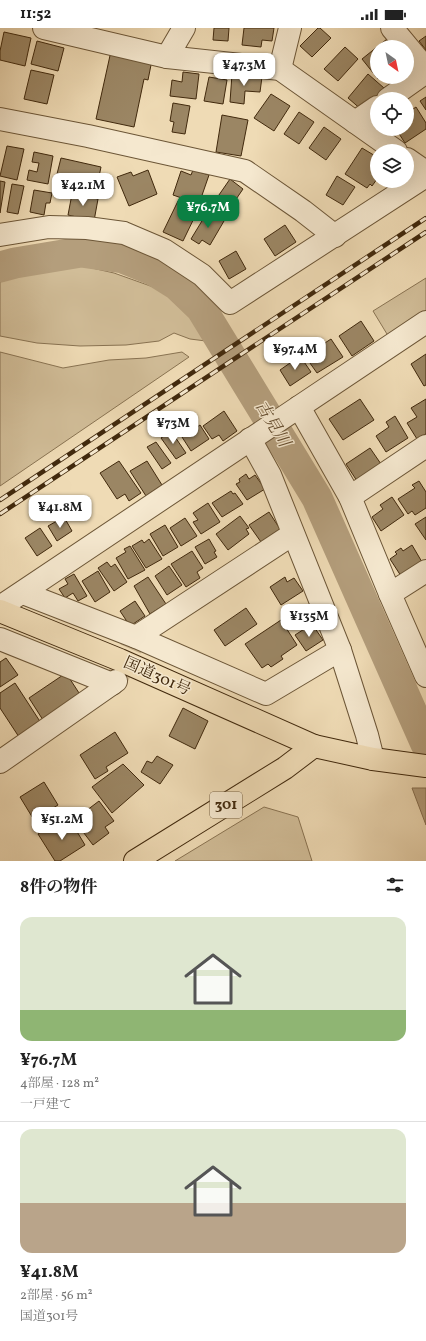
<!DOCTYPE html>
<html lang="ja">
<meta charset="utf-8">
<style>
body{margin:0;font-family:Vollkorn,"Noto Serif JP",serif;background:#f2f2f2;color:#222;height:100vh;display:flex;flex-direction:column;font-size:15px;white-space:nowrap}
*{box-sizing:border-box;margin:0}
p{font-size:13px;color:#767676}
.icon{flex:none;width:22px;height:22px;fill:none;stroke:currentColor;stroke-width:2;stroke-linecap:round;stroke-linejoin:round}
.map{position:relative;height:833px;overflow:hidden}
.drawer{display:flex;flex-direction:column;background:#fff;flex:1}
.drawer>*{flex:none}
.needle{width:26px;rotate:147deg}
.controls{position:absolute;left:370px;top:12px;display:grid;gap:8px}
.controls a{display:grid;place-items:center;width:44px;height:44px;border-radius:50%;background:#fff;box-shadow:0 4px 16px #0002;font-size:20px}
.price{position:absolute;translate:-50% -34px;padding:0 9px;border-radius:8px;background:#fff;color:#222;font-size:13px;line-height:26px;filter:drop-shadow(0 1px 2px #0008)}
.price::after{content:'';position:absolute;left:50%;top:24px;width:12px;height:9px;margin-left:-6px;background:inherit;clip-path:polygon(0 0,100% 0,50% 100%)}
.price.current{background:#0b8043;color:#fff}
ul{padding:0;list-style:none}
li{display:grid;align-content:center;gap:8px;height:212px;padding:0 20px}
li+li{border-top:1px solid #e0e0e0}
li span{display:grid;place-items:center;height:124px;border-radius:12px;color:#555}
li>.icon{margin-inline-start:auto}
span .icon{width:72px;height:72px;fill:#fffc;stroke-width:1}
li b{font-size:17px}
h2{display:flex;justify-content:space-between;align-items:center;height:48px;padding:0 20px;font-size:17px}
.status{display:flex;justify-content:space-between;align-items:center;height:28px;padding:0 20px;background:#fff;direction:ltr}
.status svg{height:11px;fill:currentColor}
.map>svg:first-child{display:block}
.green{fill:#d1bd98;stroke:#897352}
.water{fill:#b49e7c;stroke:#866f50}
.lines{fill:none;stroke-linecap:round;stroke-linejoin:round}
.river{stroke:#b49e7c;stroke-width:31}
.building{fill:#9b8664;stroke:#41290d}
.minor-tunnel{stroke:#ccb793;stroke-width:22;stroke-dasharray:22 11;stroke-linecap:butt}
.minor-casing{stroke:#6c5637;stroke-width:24}
.highway-casing{stroke:#41290d;stroke-width:24}
.minor{stroke:#f5e8cf;stroke-width:22}
.highway{stroke:#efdbb5;stroke-width:22}
.rail-casing{stroke:#41290d;stroke-width:4.5}
.rail{stroke:#f5e8cf;stroke-width:3;stroke-dasharray:9;stroke-linecap:butt}
.labels{text-anchor:middle;dominant-baseline:central;stroke-width:3;stroke-linejoin:round;paint-order:stroke}
.shield{fill:#f5e8cf;stroke:#776247;stroke-width:1}
.shield-label{font-size:15px;font-weight:bold;fill:#41290d}
.street-label{font-size:16px;fill:#41290d;stroke:#f5e8cf}
.water-label{font-size:17px;font-style:italic;fill:#644c2e;stroke:#f5e8cf}
</style>
<div class="status"><b>11:52</b><svg viewBox="0 0 49 12"><path d="M0 12V9h3v3zM5 12V6h3v6zM10 12V3h3v9zM15 12V0h3v12zM26 1h20v11H26zM47 4h2v5h-2z"/></svg></div>
<div class="map">
<svg width="426" height="833" viewBox="0 0 426 833">
<rect width="100%" height="100%" fill="#efdbb5"/>
<filter id="stains"><feTurbulence type="fractalNoise" baseFrequency=".005" numOctaves="4"/><feColorMatrix values="0 0 0 0 .2 0 0 0 0 .09 0 0 0 0 .02 0 0 0 .5 -.17"/></filter>
<radialGradient id="worn" r=".72"><stop offset=".6" stop-color="#630" stop-opacity="0"/><stop offset="1" stop-color="#630" stop-opacity=".3"/></radialGradient>
<g class="green">
<path d="M70 235 114 245 170 265 195 291 206 313 190 311 174 305 159 313 126 317 80 318 37 315 0 308V254L40 242Z"/>
<path d="M426 250V286L390 311 373 283Z"/>
<path d="M0 324 63 340 109 332 146 330 182 324 189 329 0 458Z"/>
<path d="M264 779 298 789 312 833H175Z"/>
</g>
<path class="water" d="M412 760H426V797Z"/>
<g class="lines">
<path class="river" d="M0 239 15 235 81 224 123 230 153 242 177 257 201 280 317 470 426 716"/>
</g>
<g class="building">
<path d="M214 0H229L228 13 213 12Z"/>
<path d="M244 0H274L272 13 262 12 261 19 242 17Z"/>
<path d="M318 0H320L331 10 312 29 300 18Z"/>
<path d="M4 4 31 10 25 38 0 32V23Z"/>
<path d="M426 8V22L419 13Z"/>
<path d="M387 11 394 19H377V49H381L378 51 362 31Z"/>
<path d="M37 13 64 20 58 43 31 36Z"/>
<path d="M345 19 358 31 338 53 324 41Z"/>
<path d="M111 23 152 32 148 52 144 51 134 99 96 91Z"/>
<path d="M31 42 54 47 47 76 24 71Z"/>
<path d="M183 44 199 46 196 71 170 68 172 52 182 54Z"/>
<path d="M232 46 262 49 260 64 245 63 244 76 230 74Z"/>
<path d="M368 46 384 60 363 83 348 70Z"/>
<path d="M209 49 227 52 223 76 204 73Z"/>
<path d="M271 66 290 78 274 103 254 90Z"/>
<path d="M426 69V82L420 73Z"/>
<path d="M173 75 190 78 185 106 172 104 174 94 170 93Z"/>
<path d="M416 79 426 95V101L405 115 396 101H407V85Z"/>
<path d="M299 84 314 94 299 116 284 106Z"/>
<path d="M222 87 248 92 241 128 216 124Z"/>
<path d="M324 99 341 111 326 132 309 120Z"/>
<path d="M7 118 24 121 17 152 0 148Z"/>
<path d="M362 120 377 129V151L372 158 370 156 367 160 345 146Z"/>
<path d="M34 124 53 128 48 156 27 152 29 142 37 144 39 135 32 134Z"/>
<path d="M61 130 101 139 96 163 55 154Z"/>
<path d="M148 142 157 166 129 178 117 149 131 144 133 148Z"/>
<path d="M193 142 209 147 199 176 173 167 181 143 191 147Z"/>
<path d="M337 148 355 159 343 177 326 167Z"/>
<path d="M230 151 243 161 226 186 212 177Z"/>
<path d="M0 153 5 154 0 185Z"/>
<path d="M12 156 24 158 18 186 7 184Z"/>
<path d="M34 162 52 165 50 175H46L44 187 30 184Z"/>
<path d="M72 166 98 171 94 193 68 187Z"/>
<path d="M178 173 198 182 183 213 163 204Z"/>
<path d="M208 183 224 193 210 217 202 212 199 216 191 211Z"/>
<path d="M285 197 296 214 275 228 264 211Z"/>
<path d="M236 223 246 241 229 251 219 233Z"/>
<path d="M361 293 374 313 352 328 339 308Z"/>
<path d="M331 311 343 329 317 345 305 328Z"/>
<path d="M426 326V357L424 358 411 336Z"/>
<path d="M300 328 311 344 290 358 280 342Z"/>
<path d="M360 371 374 392 343 412 329 391Z"/>
<path d="M426 371V406L417 411 407 395 417 389 411 380Z"/>
<path d="M224 383 237 403 223 413 219 407 212 411 203 398Z"/>
<path d="M395 388 408 410 386 424 376 408 389 399 386 394Z"/>
<path d="M200 397 209 411 191 423 182 409Z"/>
<path d="M171 403 186 425 176 431 161 410Z"/>
<path d="M156 414 171 435 162 441 147 419Z"/>
<path d="M370 420 381 436 357 453 346 436Z"/>
<path d="M119 433 141 465 129 473 125 466 117 471 100 445Z"/>
<path d="M147 433 162 457 146 468 130 443Z"/>
<path d="M246 446 249 451 255 447 265 461 247 472 236 456 240 454 239 451Z"/>
<path d="M419 453 426 464V480L415 487 412 483 408 486 398 471 415 460 412 457Z"/>
<path d="M231 463 233 466 235 465 243 476 222 489 212 475Z"/>
<path d="M392 469 404 487 381 503 372 489 383 481 380 477Z"/>
<path d="M208 475 220 494 201 506 193 494 198 492 193 485Z"/>
<path d="M269 484 280 501 261 514 249 497Z"/>
<path d="M240 488 249 500 246 501 249 506 228 522 216 506Z"/>
<path d="M64 489 72 503 57 513 48 498Z"/>
<path d="M426 489V512L415 496Z"/>
<path d="M185 490 197 508 181 518 170 500Z"/>
<path d="M165 497 178 519 163 528 150 506Z"/>
<path d="M40 500 52 518 37 528 25 510Z"/>
<path d="M149 511 162 531 146 540 132 518 142 512 144 515Z"/>
<path d="M209 511 216 523 214 524 217 529 205 536 195 519Z"/>
<path d="M412 517 422 534 401 548 390 531 397 526 395 524 401 520 403 523Z"/>
<path d="M130 518 145 542 128 551 116 530 126 524 124 521Z"/>
<path d="M192 523 203 540 197 544 200 550 186 559 171 536Z"/>
<path d="M107 534 111 539 115 536 127 554 114 563 98 540Z"/>
<path d="M169 538 182 557 167 567 155 548Z"/>
<path d="M98 543 110 564 95 574 82 553Z"/>
<path d="M74 546 87 568 78 573 73 565 65 570 59 561 68 556 65 551Z"/>
<path d="M148 549 166 576 150 586 134 558Z"/>
<path d="M285 549 287 554 294 550 303 563 281 577 270 559Z"/>
<path d="M135 573 145 588 130 598 120 583Z"/>
<path d="M246 580 257 596 225 618 214 602Z"/>
<path d="M293 584 300 595 292 600 285 589Z"/>
<path d="M281 592 297 617 281 628 283 631 271 639 268 636 262 640 245 616Z"/>
<path d="M312 596 323 612 306 623 295 607Z"/>
<path d="M6 630 18 647 0 659V634Z"/>
<path d="M66 645 81 668 43 692 29 670Z"/>
<path d="M15 655 41 695 19 709 0 680V665Z"/>
<path d="M183 680 208 693 195 721 169 708Z"/>
<path d="M115 704 128 725 106 739 108 743 95 751 80 727Z"/>
<path d="M157 728 173 737 160 756 141 744 147 733 152 735Z"/>
<path d="M123 736 144 757 112 785 92 759Z"/>
<path d="M44 754 58 777 34 792 20 769Z"/>
<path d="M99 773 114 793 105 799 109 805 93 817 74 792Z"/>
<path d="M70 792 85 817 60 833H55L38 806 50 798 53 803Z"/>
</g>
<g class="lines">
<path class="minor-tunnel" d="M117 651 136 609"/>
<g class="minor-casing">
<g id="minor">
<path d="M44 0 167 29 280 41 396 123"/>
<path d="M392 0 426 41"/>
<path d="M167 29 184 0"/>
<path d="M280 41 290 0"/>
<path d="M388 71 426 44"/>
<path d="M0 91 88 108 245 143 303 183 335 208"/>
<path d="M355 94 377 79"/>
<path d="M407 131 426 144"/>
<path d="M0 207 49 199 87 200 124 205 164 222 202 247 230 275 426 148"/>
<path d="M299 379 350 469 390 566 426 543"/>
<path d="M250 411 270 447 340 622 367 707 373 731"/>
<path d="M350 469 426 418"/>
<path d="M23 565 136 609 266 666 340 622"/>
<path d="M390 566 426 648"/>
<path d="M0 579 426 294"/>
<path d="M136 609 293 506"/>
<path d="M0 611 112 656"/>
<path d="M0 734 116 653"/>
</g>
</g>
<g class="highway-casing">
<g id="highway">
<path d="M0 583 120 632 314 718 373 731 426 738"/>
<path d="M135 833 285 740 314 718"/>
</g>
</g>
<use href="#minor" class="minor"/>
<use href="#highway" class="highway"/>
<g class="rail-casing">
<g id="rail">
<path d="M0 472 426 190"/>
<path d="M0 486 426 204"/>
</g>
</g>
<use href="#rail" class="rail"/>
</g>
<g class="labels">
<rect class="shield" x="210" y="764" width="32" height="26" rx="3"/>
<g class="shield-label">
<text x="226" y="777">301</text>
</g>
<g class="street-label">
<text transform="translate(157 649) rotate(24)">国道301号</text>
</g>
<g class="water-label">
<text transform="translate(272 396) rotate(59)">古見川</text>
</g>
</g>
<rect width="100%" height="100%" filter="url(#stains)"/>
<rect width="100%" height="100%" fill="url(#worn)"/>
</svg>
<div class="controls">
<a><svg class="needle" viewBox="-14 -14 28 28"><path d="M0-13l5 13h-10z" fill="#e53935"/><path d="M0 13l5-13h-10z" fill="#767676"/></svg></a>
<a><svg class="icon" aria-label="locate" viewBox="0 0 24 24"><circle cx="12" cy="12" r="6"/><path d="M12 2v4M12 18v4M2 12h4M18 12h4"/></svg></a>
<a><svg class="icon" aria-label="layers" viewBox="0 0 24 24"><path d="M12 4l9 5-9 5-9-5zM3 14l9 5 9-5"/></svg></a>
</div>
<b class="price" style="left:244px;top:59px">¥47.3M</b>
<b class="price" style="left:83px;top:179px">¥42.1M</b>
<b class="price current" style="left:208px;top:201px">¥76.7M</b>
<b class="price" style="left:295px;top:343px">¥97.4M</b>
<b class="price" style="left:173px;top:417px">¥73M</b>
<b class="price" style="left:60px;top:501px">¥41.8M</b>
<b class="price" style="left:309px;top:610px">¥135M</b>
<b class="price" style="left:62px;top:813px">¥51.2M</b>
</div>
<section class="drawer">
<h2>8件の物件<svg class="icon" aria-label="filters" viewBox="0 0 24 24"><path d="M4 7h16M4 17h16"/><circle cx="9" cy="7" r="2"/><circle cx="15" cy="17" r="2"/></svg></h2>
<ul>
<li><span style="background:linear-gradient(#dfe7d0 75%,#8fb573 0)"><svg class="icon" aria-label="home" viewBox="0 0 24 24"><path d="M3 11l9-7 9 7M6 9v11h12V9"/></svg></span><div><b>¥76.7M</b><p>4部屋 · 128 m²</p><p>一戸建て</p></div></li>
<li><span style="background:linear-gradient(#dfe7d0 60%,#b9a48a 0)"><svg class="icon" aria-label="home" viewBox="0 0 24 24"><path d="M3 11l9-7 9 7M6 9v11h12V9"/></svg></span><div><b>¥41.8M</b><p>2部屋 · 56 m²</p><p>国道301号</p></div></li>
</ul>
</section>
